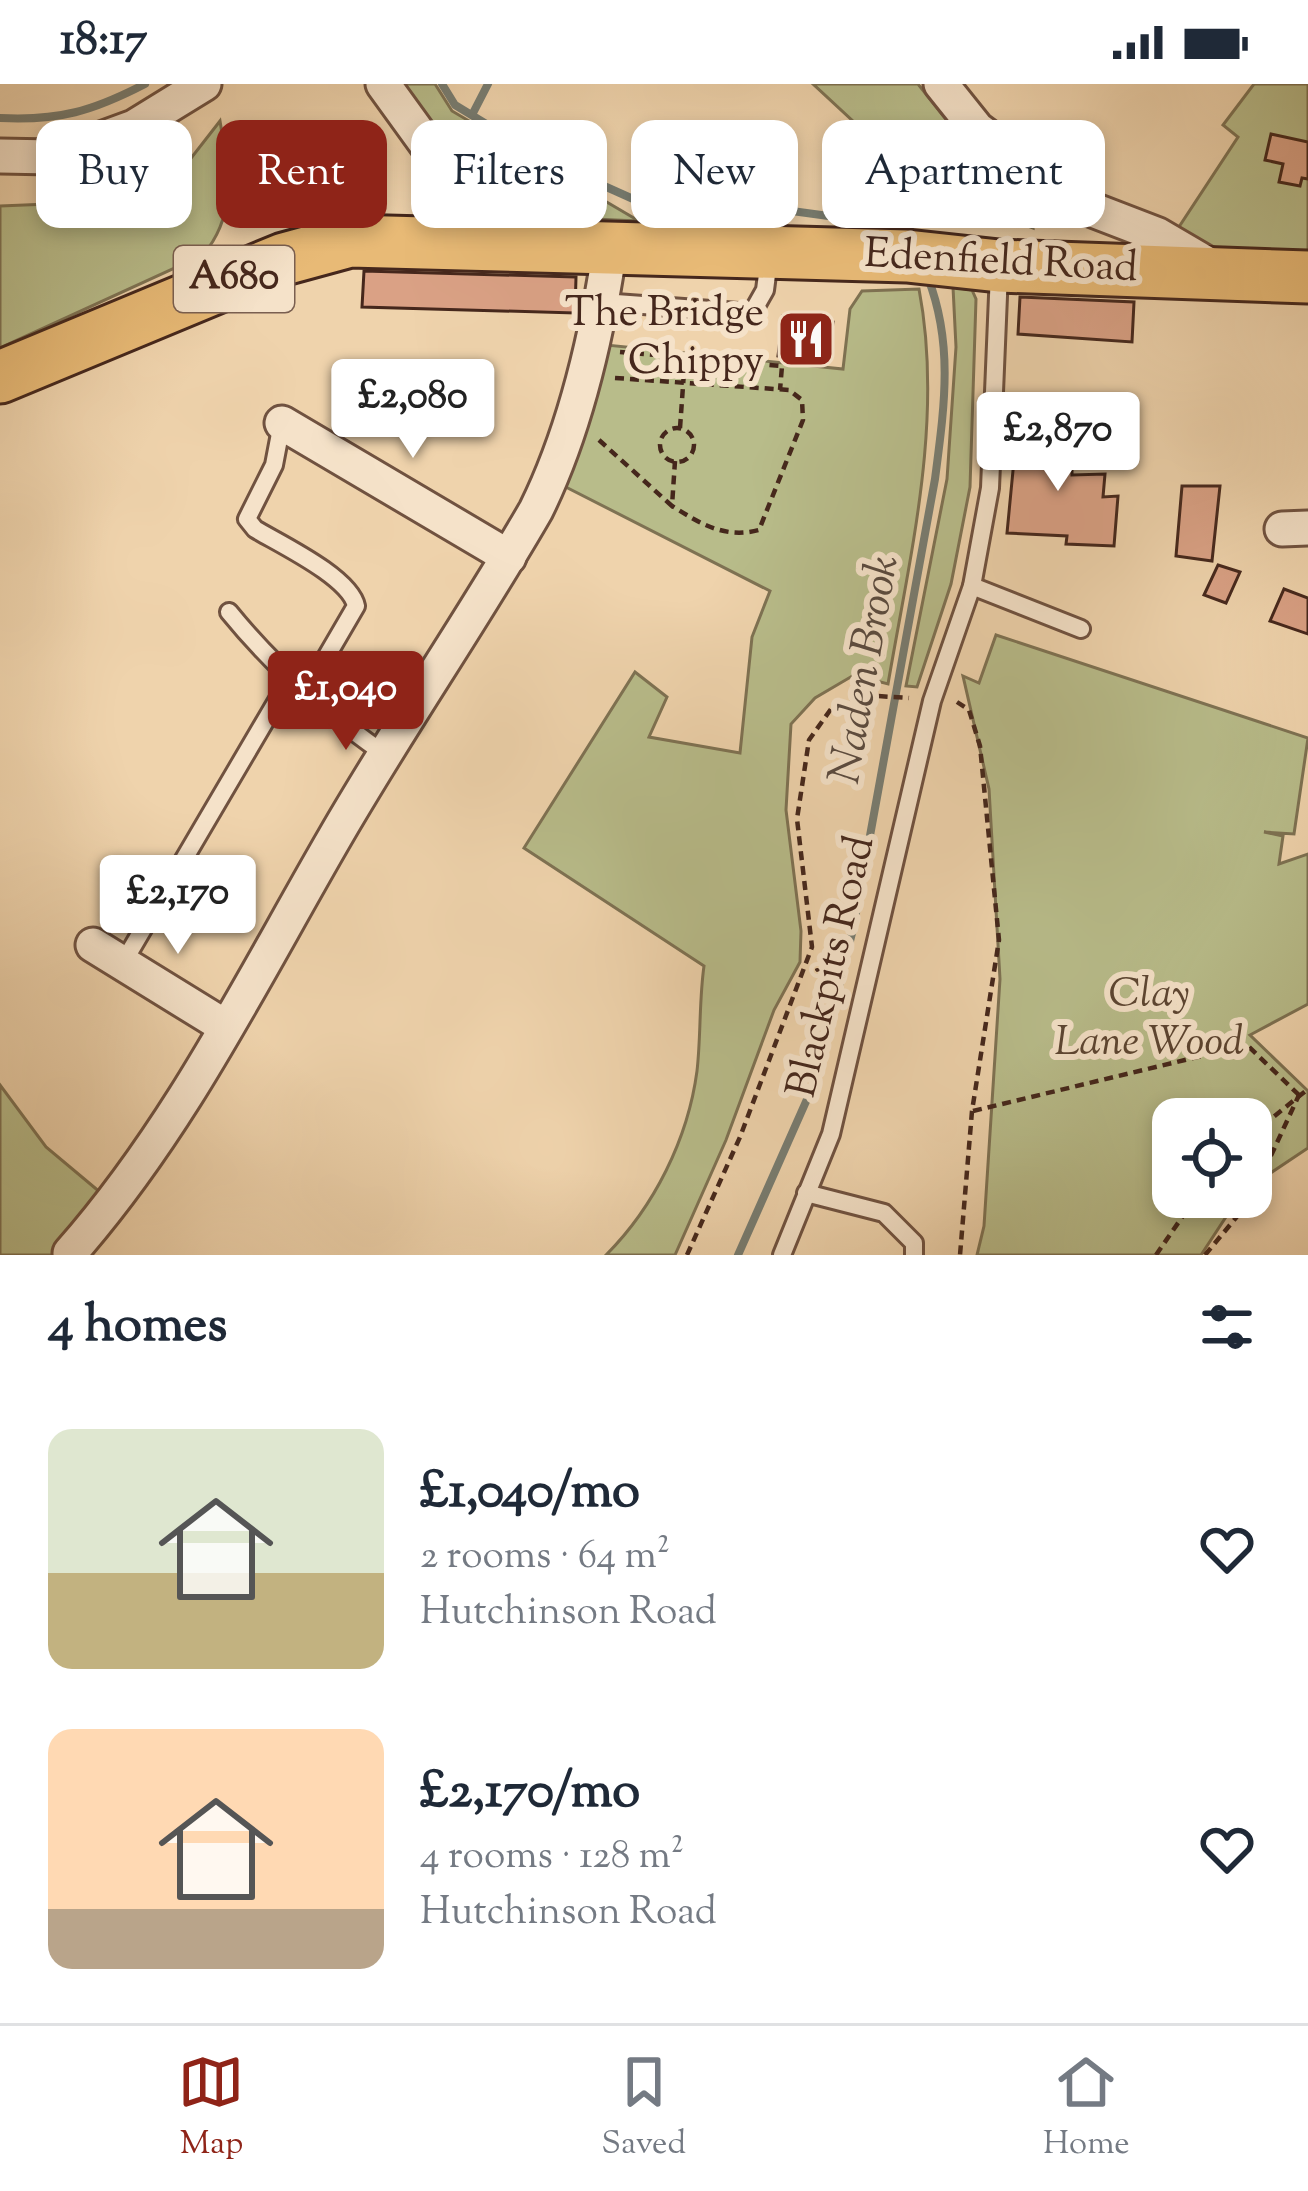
<!DOCTYPE html>
<meta charset="utf-8">
<style>
body{margin:0;font-family:"Sorts Mill Goudy",serif;background:#f6f6f7;color:#1f2937;height:100vh;display:flex;flex-direction:column;font-size:45px;white-space:nowrap}
*{box-sizing:border-box;margin:0}
p{font-size:39px;color:#747a83}
.icon{flex:none;width:66px;height:66px;fill:none;stroke:currentColor;stroke-width:2;stroke-linecap:round;stroke-linejoin:round}
.map{position:relative;height:1171px;overflow:hidden}
.side{display:flex;flex-direction:column;background:#fff;flex:1}
.side>*{flex:none}
.guide{position:absolute;left:36px;top:36px;width:1236px;height:108px;display:flex;gap:24px}
.buttons{position:absolute;left:1152px;top:1014px;display:grid;gap:24px}
.buttons a{display:grid;place-items:center;width:120px;height:120px;border-radius:24px;background:#fff;box-shadow:0 6px 18px #0003;font-size:60px}
.price{position:absolute;translate:-50% -102px;padding:0 27px;border-radius:12px;background:#fff;color:#222;font-size:39px;line-height:78px;filter:drop-shadow(0 3px 6px #0008)}
.price::after{content:'';position:absolute;left:50%;top:72px;width:36px;height:27px;margin-left:-18px;background:inherit;clip-path:polygon(0 0,100% 0,50% 100%)}
.price.current{background:#8f2418;color:#fff}
ul{padding:0;list-style:none}
li{display:flex;align-items:center;gap:36px;height:300px;padding:0 48px}
li span{display:grid;place-items:center;flex:none;width:336px;height:240px;border-radius:24px;color:#555}
li>.icon{margin-inline-start:auto}
span .icon{width:144px;height:144px;fill:#fffc;stroke-width:1}
li b{font-size:51px}
h2{display:flex;justify-content:space-between;align-items:center;height:144px;padding:0 48px;font-size:51px}
.tag{padding:0 42px;border-radius:24px;background:#fff;box-shadow:0 6px 18px #0003;font-size:42px;line-height:108px}
.tag.current{background:#8f2418;color:#fff}
.status{display:flex;justify-content:space-between;align-items:center;height:84px;padding:0 60px;background:#fff;direction:ltr}
.status svg{height:33px;fill:currentColor}
.tabs{display:flex;justify-content:space-around;align-items:center;height:168px;border-top:3px solid #e0e1e3;background:#fff;font-size:33px;color:#747a83}
.tabs a{display:grid;justify-items:center;gap:6px}
.tabs .current{color:#8f2418}
.map>svg:first-child{display:block}
.green{fill:#b8bc8a;stroke:#7e7253;stroke-width:3}
.lines{fill:none;stroke-linecap:round;stroke-linejoin:round}
.stream{stroke:#787d72;stroke-width:8}
.building{fill:#daa185;stroke:#45271c;stroke-width:3}
.service-casing{stroke:#705240;stroke-width:22}
.minor-casing{stroke:#705240;stroke-width:39}
.primary-casing{stroke:#45271c;stroke-width:57}
.path{stroke:#45271c;stroke-width:4.5;stroke-dasharray:9 6;stroke-linecap:butt}
.service{stroke:#f5e2c9;stroke-width:16}
.minor{stroke:#f5e2c9;stroke-width:33}
.primary{stroke:#e8ba76;stroke-width:51}
.labels{text-anchor:middle;dominant-baseline:central;stroke-width:12;stroke-linejoin:round;paint-order:stroke}
.shield{fill:#f5e2c9;stroke:#7a5f50;stroke-width:3}
.shield-label{font-size:39px;font-weight:bold;fill:#45271c}
.street-label{font-size:42px;fill:#45271c;stroke:#f5e2c9}
.poi-label{font-size:42px;fill:#45271c;stroke:#f5e2c9;text-anchor:end}
.park-label{font-size:42px;font-style:italic;fill:#5c4532;stroke:#f5e2c9}
.water-label{font-size:45px;font-style:italic;fill:#5a4b40;stroke:#f5e2c9}
</style>
<div class="status"><b>18:17</b><svg viewBox="0 0 49 12"><path d="M0 12V9h3v3zM5 12V6h3v6zM10 12V3h3v9zM15 12V0h3v12zM26 1h20v11H26zM47 4h2v5h-2z"/></svg></div>
<div class="map">
<svg width="1308" height="1171" viewBox="0 0 1308 1171">
<rect width="100%" height="100%" fill="#efd3ac"/>
<filter id="stains"><feTurbulence type="fractalNoise" baseFrequency=".00167" numOctaves="4"/><feColorMatrix values="0 0 0 0 .2 0 0 0 0 .09 0 0 0 0 .02 0 0 0 .5 -.17"/></filter>
<radialGradient id="worn" r=".72"><stop offset=".6" stop-color="#630" stop-opacity="0"/><stop offset="1" stop-color="#630" stop-opacity=".3"/></radialGradient>
<g class="green">
<path d="M398 0H435L452 27 639 137 504 131Z"/>
<path d="M813 0H918L982 81 1030 114 1033 144 924 103Z"/>
<path d="M1254 0H1308V168L1221 169 1173 152 1238 53 1223 41Z"/>
<path d="M220 37C228 87 238 129 203 171L0 264V122L49 120 178 91Z"/>
<path d="M953 203 972 206 976 215 970 403 951 500 917 603 906 602 947 395 956 263Z"/>
<path d="M919 205C944 336 910 471 888 600L854 591 815 614 791 640 786 726 801 847 800 878 774 926 726 1056 675 1171H606C654 1123 688 1055 697 987 701 952 699 917 704 882L524 764 635 588 667 613 649 653 740 669 752 553 770 507 556 398 597 260 843 285 850 225 862 207Z"/>
<path d="M996 551 1308 654 1294 750 1264 748 1283 752 1279 780 1308 770V920L1250 951 1308 1007V1064L1251 1102V1035H1173V1113H1239L1201 1171H977L984 1142 1000 895 989 705 963 592 979 599Z"/>
<path d="M0 1001 46 1063 107 1114 56 1171H0Z"/>
</g>
<g class="lines">
<g class="stream">
<path d="M442 0 455 21 544 75 651 123 770 124 909 143 913 152"/>
<path d="M472 31 488 0"/>
<path d="M0 34C59 37 93 27 145 0"/>
<path d="M738 1171 816 995 853 845 935 395C944 325 954 261 928 194"/>
</g>
</g>
<g class="building">
<path d="M1271 50 1308 58V95L1302 94 1300 102 1279 98 1283 80 1265 76Z"/>
<path d="M364 187 576 193 575 229 362 223Z"/>
<path d="M1020 213 1134 218 1132 258 1018 250Z"/>
<path d="M783 232 833 238 828 278 778 272Z"/>
<path d="M1017 345 1066 348 1063 379H1072V391L1105 390 1103 413 1118 412 1114 462 1066 460 1067 452 1007 449Z"/>
<path d="M1182 402H1220L1212 477 1176 472Z"/>
<path d="M1218 481 1240 488 1226 519 1204 511Z"/>
<path d="M1284 505 1308 514V550L1270 537Z"/>
</g>
<g class="lines">
<g class="service-casing">
<g id="service">
<path d="M602 218 752 229 765 206 769 175"/>
<path d="M282 339 274 381 247 435 255 445C280 460 350 493 356 522L307 606"/>
<path d="M972 502 1081 545"/>
<path d="M229 528C273 582 328 631 386 671"/>
<path d="M123 879 291 593"/>
<path d="M806 1109 884 1129 914 1159V1171"/>
<path d="M782 1171 831 1050 932 617 972 502 990 404 999 188"/>
</g>
</g>
<g class="minor-casing">
<g id="minor">
<path d="M383 0 482 137 481 162"/>
<path d="M941 0 977 45 1080 121 1158 151 1216 185"/>
<path d="M0 72 52 73 134 43 204 0"/>
<path d="M282 339 509 473"/>
<path d="M1282 445 1308 444"/>
<path d="M93 861 226 943"/>
<path d="M70 1169C180 1044 252 896 335 753 399 642 472 537 536 426 575 347 597 251 610 164"/>
</g>
</g>
<g class="primary-casing">
<path id="primary" d="M0 293 284 175 350 157 907 172 999 182 1308 193"/>
</g>
<g class="path">
<path d="M620 268 782 282 780 306"/>
<path d="M615 294 789 306 802 316 803 336 759 446C725 455 701 440 672 422"/>
<path d="M680 344 685 274"/>
<circle cx="677" cy="361" r="17"/>
<path d="M599 356 672 422 675 377"/>
<path d="M957 618 969 626 980 662 999 856 972 1027 960 1171"/>
<path d="M973 1027 1247 961 1299 1011"/>
<path d="M1251 1051 1308 1005"/>
<path d="M687 1171 740 1053 812 863 797 735 809 656 831 625 862 611 909 614"/>
<path d="M1156 1171 1196 1113"/>
<path d="M1205 1171 1250 1117 1299 1011"/>
</g>
<use href="#service" class="service"/>
<use href="#minor" class="minor"/>
<use href="#primary" class="primary"/>
</g>
<defs>
<g id="restaurant-square" transform="scale(3)"><rect x="-9" y="-9" width="18" height="18" rx="4" fill="#8f2418" stroke="#f5e2c9"/><path d="M-5-6h1v4h1v-4h1v4h1v-4h1v5L-1.5 .5V6h-2V.5L-5-1ZM5-6V6H3V1.5H1.5Q1.5-4 5-6Z" fill="#fff"/></g>
</defs>
<g fill-rule="evenodd">
<use href="#restaurant-square" x="806" y="255"/>
</g>
<g class="labels">
<rect class="shield" x="174" y="162" width="120" height="66" rx="9"/>
<g class="shield-label">
<text x="234" y="195">A680</text>
</g>
<g class="street-label">
<text transform="translate(1001 179) rotate(3)">Edenfield Road</text>
<text transform="translate(833 883) rotate(-77)">Blackpits Road</text>
</g>
<g class="poi-label">
<text x="764" y="231">The Bridge<tspan x="764" dy="48">Chippy</tspan></text>
</g>
<g class="park-label">
<text x="1149" y="912">Clay<tspan x="1149" dy="48">Lane Wood</tspan></text>
</g>
<g class="water-label">
<text transform="translate(867 586) rotate(-80)">Naden Brook</text>
</g>
</g>
<rect width="100%" height="100%" filter="url(#stains)"/>
<rect width="100%" height="100%" fill="url(#worn)"/>
</svg>
<div class="buttons">
<a><svg class="icon" aria-label="locate" viewBox="0 0 24 24"><circle cx="12" cy="12" r="6"/><path d="M12 2v4M12 18v4M2 12h4M18 12h4"/></svg></a>
</div>
<b class="price" style="left:413px;top:377px">£2,080</b>
<b class="price" style="left:1058px;top:410px">£2,870</b>
<b class="price current" style="left:346px;top:669px">£1,040</b>
<b class="price" style="left:178px;top:873px">£2,170</b>
<div class="guide">
<a class="tag">Buy</a>
<a class="tag current">Rent</a>
<a class="tag">Filters</a>
<a class="tag">New</a>
<a class="tag">Apartment</a>
</div>
</div>
<section class="side">
<h2>4 homes<svg class="icon" aria-label="filters" viewBox="0 0 24 24"><path d="M4 7h16M4 17h16"/><circle cx="9" cy="7" r="2"/><circle cx="15" cy="17" r="2"/></svg></h2>
<ul>
<li><span style="background:linear-gradient(#dfe7d0 60%,#c2b280 0)"><svg class="icon" aria-label="home" viewBox="0 0 24 24"><path d="M3 11l9-7 9 7M6 9v11h12V9"/></svg></span><div><b>£1,040/mo</b><p>2 rooms · 64 m²</p><p>Hutchinson Road</p></div><svg class="icon" aria-label="heart" viewBox="0 0 24 24"><path d="M12 20l-8-8c-3-5 5-10 8-4 3-6 11-1 8 4z"/></svg></li>
<li><span style="background:linear-gradient(#ffd9b3 75%,#b9a48a 0)"><svg class="icon" aria-label="home" viewBox="0 0 24 24"><path d="M3 11l9-7 9 7M6 9v11h12V9"/></svg></span><div><b>£2,170/mo</b><p>4 rooms · 128 m²</p><p>Hutchinson Road</p></div><svg class="icon" aria-label="heart" viewBox="0 0 24 24"><path d="M12 20l-8-8c-3-5 5-10 8-4 3-6 11-1 8 4z"/></svg></li>
</ul>
</section>
<nav class="tabs">
<a class="current"><svg class="icon" aria-label="map" viewBox="0 0 24 24"><path d="M3 6l6-2 6 2 6-2v14l-6 2-6-2-6 2zM9 4v14M15 6v14"/></svg>Map</a>
<a><svg class="icon" aria-label="saved" viewBox="0 0 24 24"><path d="M7 4h10v16l-5-4-5 4z"/></svg>Saved</a>
<a><svg class="icon" aria-label="home" viewBox="0 0 24 24"><path d="M3 11l9-7 9 7M6 9v11h12V9"/></svg>Home</a>
</nav>
